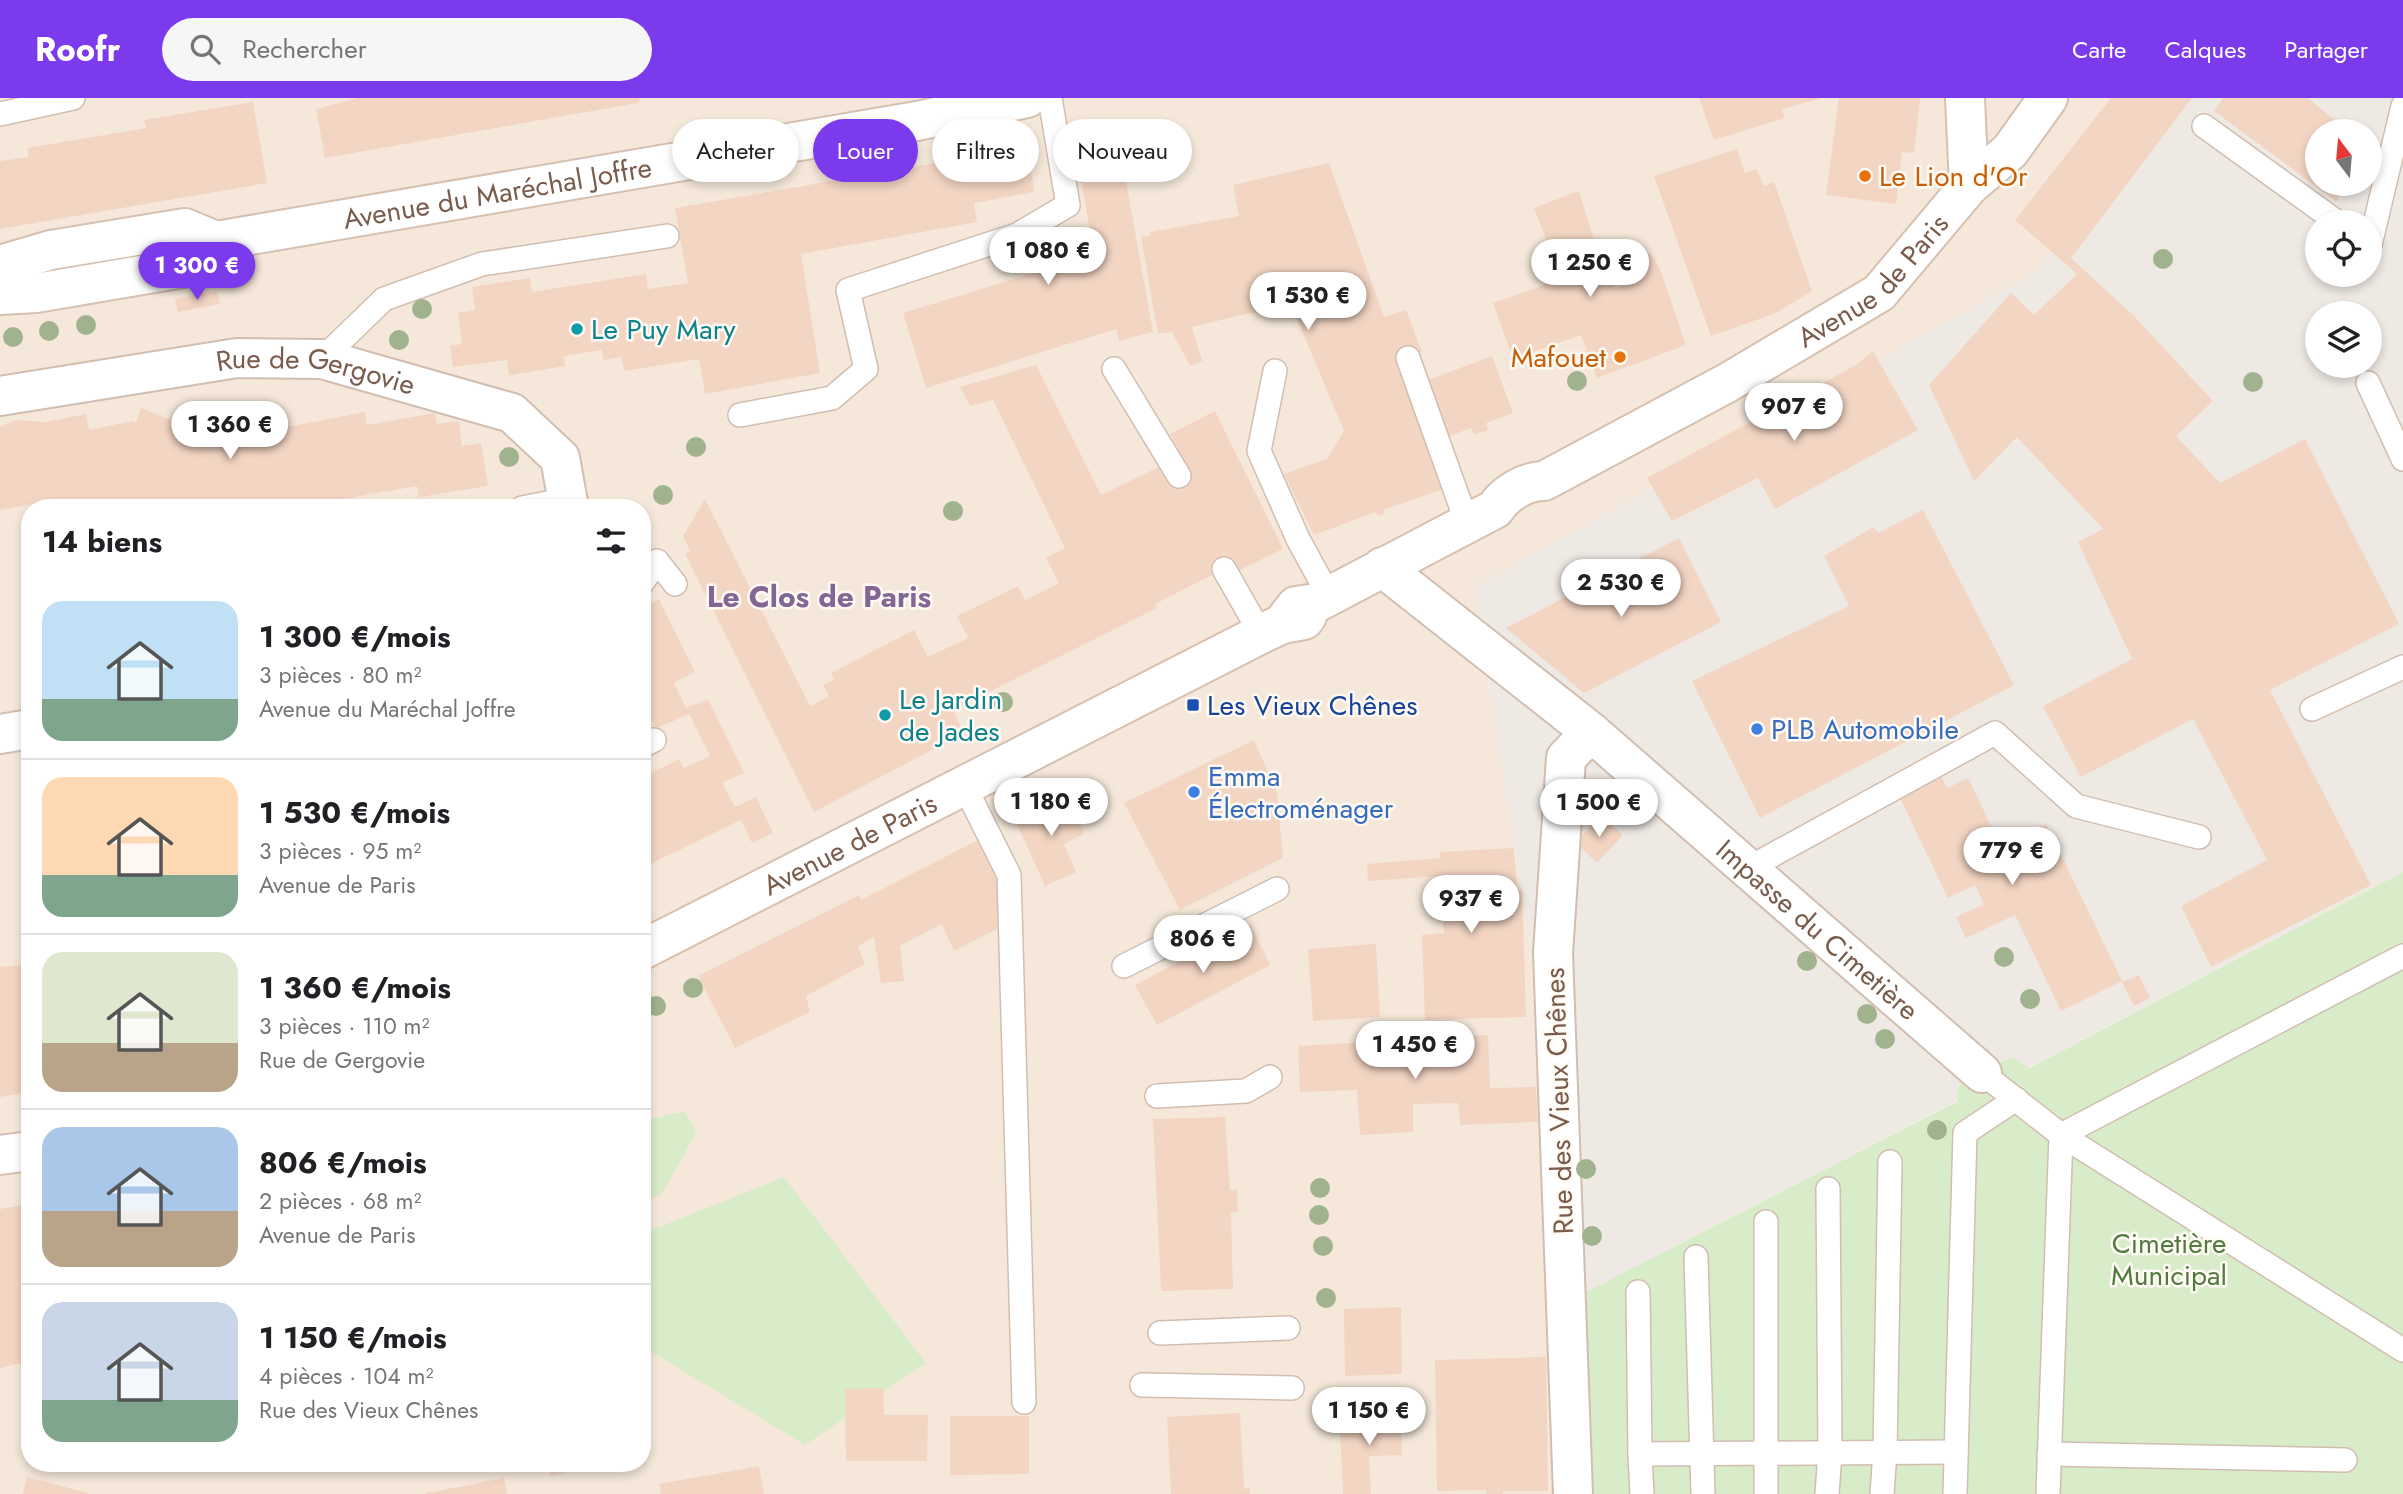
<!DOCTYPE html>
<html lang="fr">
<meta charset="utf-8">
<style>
body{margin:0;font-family:Jost,sans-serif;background:#f6f6f6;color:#202124;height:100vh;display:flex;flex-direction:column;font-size:26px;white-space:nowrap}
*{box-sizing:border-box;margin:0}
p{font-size:23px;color:#757577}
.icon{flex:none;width:38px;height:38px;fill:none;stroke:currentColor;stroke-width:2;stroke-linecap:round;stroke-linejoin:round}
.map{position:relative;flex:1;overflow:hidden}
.sheet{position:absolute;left:21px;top:401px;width:630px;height:973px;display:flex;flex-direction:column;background:#fff;border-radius:28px;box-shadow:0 4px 10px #0003}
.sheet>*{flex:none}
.hud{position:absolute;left:672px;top:21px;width:665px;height:63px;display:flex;gap:14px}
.needle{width:46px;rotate:344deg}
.tools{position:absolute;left:2305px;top:21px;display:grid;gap:14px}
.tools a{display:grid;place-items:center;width:77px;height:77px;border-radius:50%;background:#fff;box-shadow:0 4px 10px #0003;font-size:35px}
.price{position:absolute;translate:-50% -60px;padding:0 16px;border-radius:24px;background:#fff;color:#222;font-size:23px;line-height:46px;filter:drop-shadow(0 2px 4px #0008)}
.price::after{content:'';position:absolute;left:50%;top:42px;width:21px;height:16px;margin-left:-10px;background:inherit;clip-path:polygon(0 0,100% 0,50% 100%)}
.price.active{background:#7c3aed;color:#fff}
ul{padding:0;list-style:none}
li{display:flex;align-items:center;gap:21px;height:175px;padding:0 21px}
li+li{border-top:2px solid #e0e0e0}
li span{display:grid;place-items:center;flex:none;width:196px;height:140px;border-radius:21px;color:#555}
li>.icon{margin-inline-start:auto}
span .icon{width:84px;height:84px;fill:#fffc;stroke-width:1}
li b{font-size:30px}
h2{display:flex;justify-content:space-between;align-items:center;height:84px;padding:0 21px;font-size:30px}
.pill{padding:0 24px;border-radius:32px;background:#fff;box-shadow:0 4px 10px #0003;font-size:24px;line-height:63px}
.pill.active{background:#7c3aed;color:#fff}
header{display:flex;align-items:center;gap:42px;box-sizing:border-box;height:98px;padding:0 35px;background:#7c3aed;color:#fff}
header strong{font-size:33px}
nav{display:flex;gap:38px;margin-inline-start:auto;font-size:24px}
.search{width:490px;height:63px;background:#f6f6f6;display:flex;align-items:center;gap:18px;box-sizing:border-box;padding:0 24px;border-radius:38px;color:#757577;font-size:26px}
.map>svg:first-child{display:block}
.residential{fill:#f5e8da;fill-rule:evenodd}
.industrial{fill:#efe9e4;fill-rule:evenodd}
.green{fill:#d8ecc9}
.building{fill:#f3d5c3}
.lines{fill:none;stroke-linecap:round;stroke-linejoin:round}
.lane-casing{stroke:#d1beb0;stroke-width:26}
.street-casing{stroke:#d1beb0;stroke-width:42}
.secondary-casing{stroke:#d6c0b0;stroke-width:42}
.lane{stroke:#fff;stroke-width:23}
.street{stroke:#fff;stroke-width:38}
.secondary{stroke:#fff;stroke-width:38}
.tree{fill:#a0b28e}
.food-dot{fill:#e8710a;stroke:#fffaf3;stroke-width:2.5}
.culture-dot{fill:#0f9aa8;stroke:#fffaf3;stroke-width:2.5}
.transit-dot{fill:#1a4fb4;stroke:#fffaf3;stroke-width:2.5}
.shop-dot{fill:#3f7fe0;stroke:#fffaf3;stroke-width:2.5}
.labels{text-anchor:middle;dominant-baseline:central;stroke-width:5;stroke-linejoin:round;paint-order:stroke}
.food-label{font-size:28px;fill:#c56008;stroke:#fffaf3;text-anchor:start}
.street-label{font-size:28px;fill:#7a5c4d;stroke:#fffaf3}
.culture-label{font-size:28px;fill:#0d838f;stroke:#fffaf3;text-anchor:start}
.transit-label{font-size:28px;fill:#164399;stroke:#fffaf3;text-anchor:start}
.shop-label{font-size:28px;fill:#366cbe;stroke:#fffaf3;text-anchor:start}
.park-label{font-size:28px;fill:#537a41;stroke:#fffaf3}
.neighbourhood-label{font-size:30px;font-weight:bold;fill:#846695;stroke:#fffaf3}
</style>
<header>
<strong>Roofr</strong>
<div class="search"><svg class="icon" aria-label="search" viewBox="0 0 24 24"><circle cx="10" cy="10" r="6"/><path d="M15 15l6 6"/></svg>Rechercher</div>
<nav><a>Carte</a><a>Calques</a><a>Partager</a></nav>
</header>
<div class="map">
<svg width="2403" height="1396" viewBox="0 0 2403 1396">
<rect width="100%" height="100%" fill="#fdf6ec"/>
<path class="residential" d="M0 0H2170L2036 174 1474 490 1584 1195 1589 1396H0ZM30 410H642V1365H30Z"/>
<path class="industrial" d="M2170 0H2403V774L2028 970 2012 959 1956 995 1959 1002 1584 1195 1474 490 2036 174ZM2317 33H2370V86H2317ZM2317 124H2370V177H2317ZM2317 215H2370V268H2317Z"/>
<g class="green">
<path d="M2403 774V1396H1589L1584 1195 1958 1003 1956 995 1962 983 2012 959 2029 970Z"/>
<path d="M685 1013 696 1035 662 1096 642 1104V1023Z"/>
<path d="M784 1079 926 1265 805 1347 642 1248V1136Z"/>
</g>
<g class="building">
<path d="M358 0H641L638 5 325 60 316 11Z"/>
<path d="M1699 0H1819V1L1782 11 1785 20 1714 42Z"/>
<path d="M1839 0H1920L1914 55 1902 54 1896 106 1826 97Z"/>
<path d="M2111 0H2192L2071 160 2134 218 2213 303 2176 338 2220 385 2305 341 2399 526 2270 592 2371 787 2211 869 2181 808 2267 762 2193 621 2081 679 2043 608 2132 561 2078 444 2103 431 2017 339 1974 383 1929 287 2011 195 2034 217 2077 176 2015 122Z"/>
<path d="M2223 0H2308L2348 33H2317V86H2343L2337 104 2214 13Z"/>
<path d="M253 4 267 85 0 131V63L29 59 27 50 146 30 144 22Z"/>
<path d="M1117 33 1153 234 1119 243 1116 231 926 290 903 215 1047 171 1041 142 1090 133 1074 41Z"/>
<path d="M1034 48 1035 62 1030 63 1034 94 974 105 977 124 801 156 820 275 705 296 699 261 624 273 621 259 603 262 602 252 564 258 565 268 512 277H509L507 262 453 269 450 248 462 246 458 215 475 212 472 189 530 180 532 194 646 176 648 191 688 185 675 110Z"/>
<path d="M1737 51 1745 75 1757 71 1764 88 1774 84 1812 193 1776 215 1711 238 1654 78Z"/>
<path d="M1329 65 1384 219 1406 212 1422 254 1400 262 1446 390 1383 412 1384 416 1377 418 1376 414 1314 437 1284 376 1327 361 1344 333 1295 216 1250 215 1192 229 1202 263 1190 268 1172 234 1158 236 1141 139 1151 137 1150 134 1239 118 1233 87Z"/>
<path d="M1579 93 1603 172 1609 170 1615 190 1632 185 1625 164 1650 155 1660 171 1686 247 1597 280 1581 237 1513 261 1493 205 1545 187 1536 161 1552 156 1534 110Z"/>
<path d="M217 193 220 206 178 214 175 201Z"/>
<path d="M1873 253 1918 332 1775 411 1758 380 1672 423 1647 380 1856 267Z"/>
<path d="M1492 258 1513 315 1486 325 1488 332 1474 337 1471 330 1444 340 1423 284Z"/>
<path d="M1036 267 1101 397 1161 368 1168 383 1189 373 1170 336 1215 313 1283 451 1240 472 1236 465 1224 471 1155 506 1157 510 953 612 964 635 814 714 685 456 690 453 683 438 705 401 810 608 829 598 823 587 834 582 831 575 914 532 928 559 968 540 957 518 1018 488 1025 502 1059 485 1046 460 1065 450 993 302 970 308 960 289Z"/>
<path d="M201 306 220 316V319L273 310 277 331 365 314 367 327 435 315 437 326 459 323 462 348 481 345 488 388 419 399 417 388 331 403 333 410H56L55 402 0 412V329L15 322 46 324 86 316 89 332 132 323 136 325 141 310 188 329Z"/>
<path d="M1923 412 2014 587 1760 720 1692 583 1849 508 1824 458 1873 429 1878 435Z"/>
<path d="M1679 440 1721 524 1584 595 1506 530Z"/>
<path d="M659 501 695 574 674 585 686 610 708 601 744 675 722 685 735 709 756 699 773 735 752 745 741 722 642 770V680L679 661 684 670 710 658 689 616 655 631 642 604V510Z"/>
<path d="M1254 642 1277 694 1283 760 1180 812 1124 705Z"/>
<path d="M1939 674 1947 690 1968 680 2001 748 2046 726 2122 883 2061 913 2015 817 1966 840 1956 819 1984 806 1975 787 1948 800 1898 696Z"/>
<path d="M1069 697 1084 736 1064 746 1076 774 1045 788 1015 722Z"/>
<path d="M1600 716 1623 737 1597 765 1576 745Z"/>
<path d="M980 741 997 776V831L954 853 942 826 900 848 904 883 881 885 874 839 858 848 865 866 806 898 810 914 735 950 698 878 859 797 861 802Z"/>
<path d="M1514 750 1517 792 1522 791 1526 919 1425 922 1422 837 1444 835 1441 778 1368 783 1367 766 1441 760 1440 754Z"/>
<path d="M1250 826 1270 867 1157 927 1135 887Z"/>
<path d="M1376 846 1380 919 1313 923 1308 851Z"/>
<path d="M30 866V994L0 999V869Z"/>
<path d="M2139 877 2150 900 2134 908 2122 884Z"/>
<path d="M1488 937 1490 990 1536 989 1538 1024 1460 1027 1458 1005 1413 1006V1034L1360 1037 1357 992 1300 994 1298 948Z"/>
<path d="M1225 1019 1230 1092 1237 1091 1238 1114H1231L1233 1191 1161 1193 1153 1021Z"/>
<path d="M30 1106V1263L0 1270V1111Z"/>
<path d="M1401 1209 1402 1276 1345 1278 1344 1211Z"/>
<path d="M1546 1259 1548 1393H1503V1396H1487L1486 1392 1437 1393 1435 1262Z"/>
<path d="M883 1290 884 1317H928L927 1363H846L845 1291Z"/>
<path d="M1400 1309 1402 1357 1369 1358 1371 1396H1343L1340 1332H1365L1364 1310Z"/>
<path d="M1240 1315 1244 1391 1250 1390V1396H1171L1167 1319Z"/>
<path d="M950 1318H1029V1376L950 1377Z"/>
<path d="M642 1336 648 1359 642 1360Z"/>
<path d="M548 1365H611V1366L550 1378Z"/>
<path d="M759 1368 764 1396H661L659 1386Z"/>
<path d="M27 1379 88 1395V1396H23Z"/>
<path d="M504 1380 507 1396H427V1395Z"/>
</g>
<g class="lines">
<g class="lane-casing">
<g id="lane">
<path d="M0 16 73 0"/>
<path d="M2204 28 2337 124"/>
<path d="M2370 147 2403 8"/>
<path d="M1408 260 1467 425"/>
<path d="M322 261 384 201 482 166 667 138"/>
<path d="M1114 271 1179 378"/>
<path d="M1275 273 1259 353 1298 441 1329 498"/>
<path d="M2368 285 2403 361"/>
<path d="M740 317 832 300 866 271 848 192 1017 137 1068 107 1050 0"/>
<path d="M522 410 568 401"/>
<path d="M1224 471 1261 536"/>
<path d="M642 485 657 463 675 486"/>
<path d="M2312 611 2403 569"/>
<path d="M642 648 654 642"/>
<path d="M964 687 1009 777 1024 1304"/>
<path d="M1747 771 1995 635 2076 708 2199 739"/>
<path d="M1124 868 1277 791"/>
<path d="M1982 975 2061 1037 2403 1252"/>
<path d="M1157 998 1246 993 1270 979"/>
<path d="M1696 1159 1703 1396"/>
<path d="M1638 1194 1640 1356 1956 1354"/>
<path d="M1160 1235 1288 1230"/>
<path d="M1142 1287 1292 1290"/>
<path d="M1640 1356 1642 1396"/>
<path d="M2049 1356 2345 1362"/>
<path d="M1766 1396V1124"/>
<path d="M1827 1396 1830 1355 1828 1091"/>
<path d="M1882 1396 1885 1354 1890 1064"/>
<path d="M1955 1396 1965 1035 2016 1001"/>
<path d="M2048 1396 2061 1037 2403 858"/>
</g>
</g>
<g class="street-casing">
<g id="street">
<path id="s1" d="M0 298 237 260 322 261 512 315 560 360 569 410"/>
<path id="s2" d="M1382 469 1591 634 1982 975"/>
<path d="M0 636 30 631"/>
<path d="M1573 1396 1553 855 1566 660 1591 634"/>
</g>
</g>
<g class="secondary-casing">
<g id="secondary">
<path d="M1965 0 1969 88"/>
<path id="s3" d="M0 167 51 152 185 130 216 143 917 23 1027 0"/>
<path d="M0 197 36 195 195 168 216 143"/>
<path id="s4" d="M1282 526 1296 508 1316 505 1495 411C1505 395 1526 383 1544 383L1727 285 1879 195 1969 88 2010 53 2048 0"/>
<path id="s5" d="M642 852 1261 536 1282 526 1304 522 1307 518"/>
<path d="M0 1057 30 1053"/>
</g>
</g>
<use href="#lane" class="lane"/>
<use href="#street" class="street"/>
<use href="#secondary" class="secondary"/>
</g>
<g class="tree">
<circle cx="2163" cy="161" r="10"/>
<circle cx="422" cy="211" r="10"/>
<circle cx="86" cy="227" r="10"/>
<circle cx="49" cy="233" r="10"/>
<circle cx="13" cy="239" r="10"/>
<circle cx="399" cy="242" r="10"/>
<circle cx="1577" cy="283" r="10"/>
<circle cx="2253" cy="284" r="10"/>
<circle cx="696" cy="349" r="10"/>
<circle cx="509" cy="359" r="10"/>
<circle cx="663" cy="397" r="10"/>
<circle cx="953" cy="413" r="10"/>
<circle cx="1003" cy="604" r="10"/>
<circle cx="2004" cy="859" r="10"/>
<circle cx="1807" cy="863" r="10"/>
<circle cx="693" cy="890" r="10"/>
<circle cx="2030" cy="901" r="10"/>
<circle cx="656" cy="908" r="10"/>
<circle cx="1867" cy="916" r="10"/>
<circle cx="1885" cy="941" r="10"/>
<circle cx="1937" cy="1032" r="10"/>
<circle cx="1586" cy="1071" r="10"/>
<circle cx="1320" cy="1090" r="10"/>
<circle cx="1319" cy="1117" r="10"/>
<circle cx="1592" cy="1138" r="10"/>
<circle cx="1323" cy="1148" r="10"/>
<circle cx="1326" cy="1200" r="10"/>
</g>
<g class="food-dot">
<circle cx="1865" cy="78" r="7"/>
<circle cx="1620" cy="259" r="7"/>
</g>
<g class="culture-dot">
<circle cx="577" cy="231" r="7"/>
<circle cx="885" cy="617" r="7"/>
</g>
<rect class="transit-dot" x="1186" y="600" width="14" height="14" rx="3.5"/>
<g class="shop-dot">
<circle cx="1757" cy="631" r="7"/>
<circle cx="1194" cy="694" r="7"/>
</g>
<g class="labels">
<g class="food-label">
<text x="1879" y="78">Le Lion d'Or</text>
<text x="1606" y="259" text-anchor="end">Mafouet</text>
</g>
<g class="street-label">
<text stroke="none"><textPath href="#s3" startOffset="508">Avenue du Maréchal Joffre</textPath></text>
<text stroke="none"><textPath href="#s4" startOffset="691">Avenue de Paris</textPath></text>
<text stroke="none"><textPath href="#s1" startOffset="320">Rue de Gergovie</textPath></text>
<text stroke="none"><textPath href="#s5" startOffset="233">Avenue de Paris</textPath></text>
<text stroke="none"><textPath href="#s2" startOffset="567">Impasse du Cimetière</textPath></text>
<text transform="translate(1559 1003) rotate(-92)">Rue des Vieux Chênes</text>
</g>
<g class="culture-label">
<text x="591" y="231">Le Puy Mary</text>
<text x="899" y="601">Le Jardin<tspan x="899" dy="32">de Jades</tspan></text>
</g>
<g class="transit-label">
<text x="1207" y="607">Les Vieux Chênes</text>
</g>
<g class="shop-label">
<text x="1771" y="631">PLB Automobile</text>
<text x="1208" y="678">Emma<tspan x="1208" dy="32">Électroménager</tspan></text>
</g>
<g class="park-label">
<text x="2169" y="1145">Cimetière<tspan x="2169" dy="32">Municipal</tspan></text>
</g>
<g class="neighbourhood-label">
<text x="819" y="498">Le Clos de Paris</text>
</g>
</g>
</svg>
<div class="tools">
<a><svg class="needle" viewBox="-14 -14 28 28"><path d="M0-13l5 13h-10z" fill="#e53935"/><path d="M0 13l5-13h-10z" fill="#757577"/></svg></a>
<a><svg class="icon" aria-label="locate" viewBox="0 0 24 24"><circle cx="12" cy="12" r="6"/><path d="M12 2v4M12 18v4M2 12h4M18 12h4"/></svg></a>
<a><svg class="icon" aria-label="layers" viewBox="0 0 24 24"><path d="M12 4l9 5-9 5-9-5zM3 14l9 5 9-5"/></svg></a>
</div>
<b class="price" style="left:1048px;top:189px">1 080 €</b>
<b class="price" style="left:1590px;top:201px">1 250 €</b>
<b class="price active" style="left:197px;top:204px">1 300 €</b>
<b class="price" style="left:1308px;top:234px">1 530 €</b>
<b class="price" style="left:1794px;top:345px">907 €</b>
<b class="price" style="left:230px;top:363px">1 360 €</b>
<b class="price" style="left:1621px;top:521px">2 530 €</b>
<b class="price" style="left:1051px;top:740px">1 180 €</b>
<b class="price" style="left:1599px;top:741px">1 500 €</b>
<b class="price" style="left:2012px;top:789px">779 €</b>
<b class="price" style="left:1471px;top:837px">937 €</b>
<b class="price" style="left:1203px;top:877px">806 €</b>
<b class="price" style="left:1415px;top:983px">1 450 €</b>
<b class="price" style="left:1369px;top:1349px">1 150 €</b>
<div class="hud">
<a class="pill">Acheter</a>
<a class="pill active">Louer</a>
<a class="pill">Filtres</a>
<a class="pill">Nouveau</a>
</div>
<section class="sheet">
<h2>14 biens<svg class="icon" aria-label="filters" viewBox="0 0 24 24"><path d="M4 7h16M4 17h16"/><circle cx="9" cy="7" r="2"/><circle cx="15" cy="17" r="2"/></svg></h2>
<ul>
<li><span style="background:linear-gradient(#bfe0f5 70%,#7fa58c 0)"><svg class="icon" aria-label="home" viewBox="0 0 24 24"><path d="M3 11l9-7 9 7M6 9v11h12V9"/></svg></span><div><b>1 300 €/mois</b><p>3 pièces · 80 m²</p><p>Avenue du Maréchal Joffre</p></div></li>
<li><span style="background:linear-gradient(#ffd9b3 70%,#7fa58c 0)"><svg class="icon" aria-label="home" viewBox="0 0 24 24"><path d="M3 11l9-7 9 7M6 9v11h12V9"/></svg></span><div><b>1 530 €/mois</b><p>3 pièces · 95 m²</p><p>Avenue de Paris</p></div></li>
<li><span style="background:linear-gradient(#dfe7d0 65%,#b9a48a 0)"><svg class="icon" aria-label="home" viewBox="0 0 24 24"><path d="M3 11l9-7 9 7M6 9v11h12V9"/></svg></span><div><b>1 360 €/mois</b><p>3 pièces · 110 m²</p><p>Rue de Gergovie</p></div></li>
<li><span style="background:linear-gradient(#a9c7e8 60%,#b9a48a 0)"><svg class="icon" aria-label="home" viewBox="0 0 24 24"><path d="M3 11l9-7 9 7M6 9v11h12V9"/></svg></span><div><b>806 €/mois</b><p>2 pièces · 68 m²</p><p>Avenue de Paris</p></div></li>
<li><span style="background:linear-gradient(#c9d6e8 70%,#7fa58c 0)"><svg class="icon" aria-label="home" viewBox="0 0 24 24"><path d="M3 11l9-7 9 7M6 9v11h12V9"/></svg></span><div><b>1 150 €/mois</b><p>4 pièces · 104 m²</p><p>Rue des Vieux Chênes</p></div></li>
</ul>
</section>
</div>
